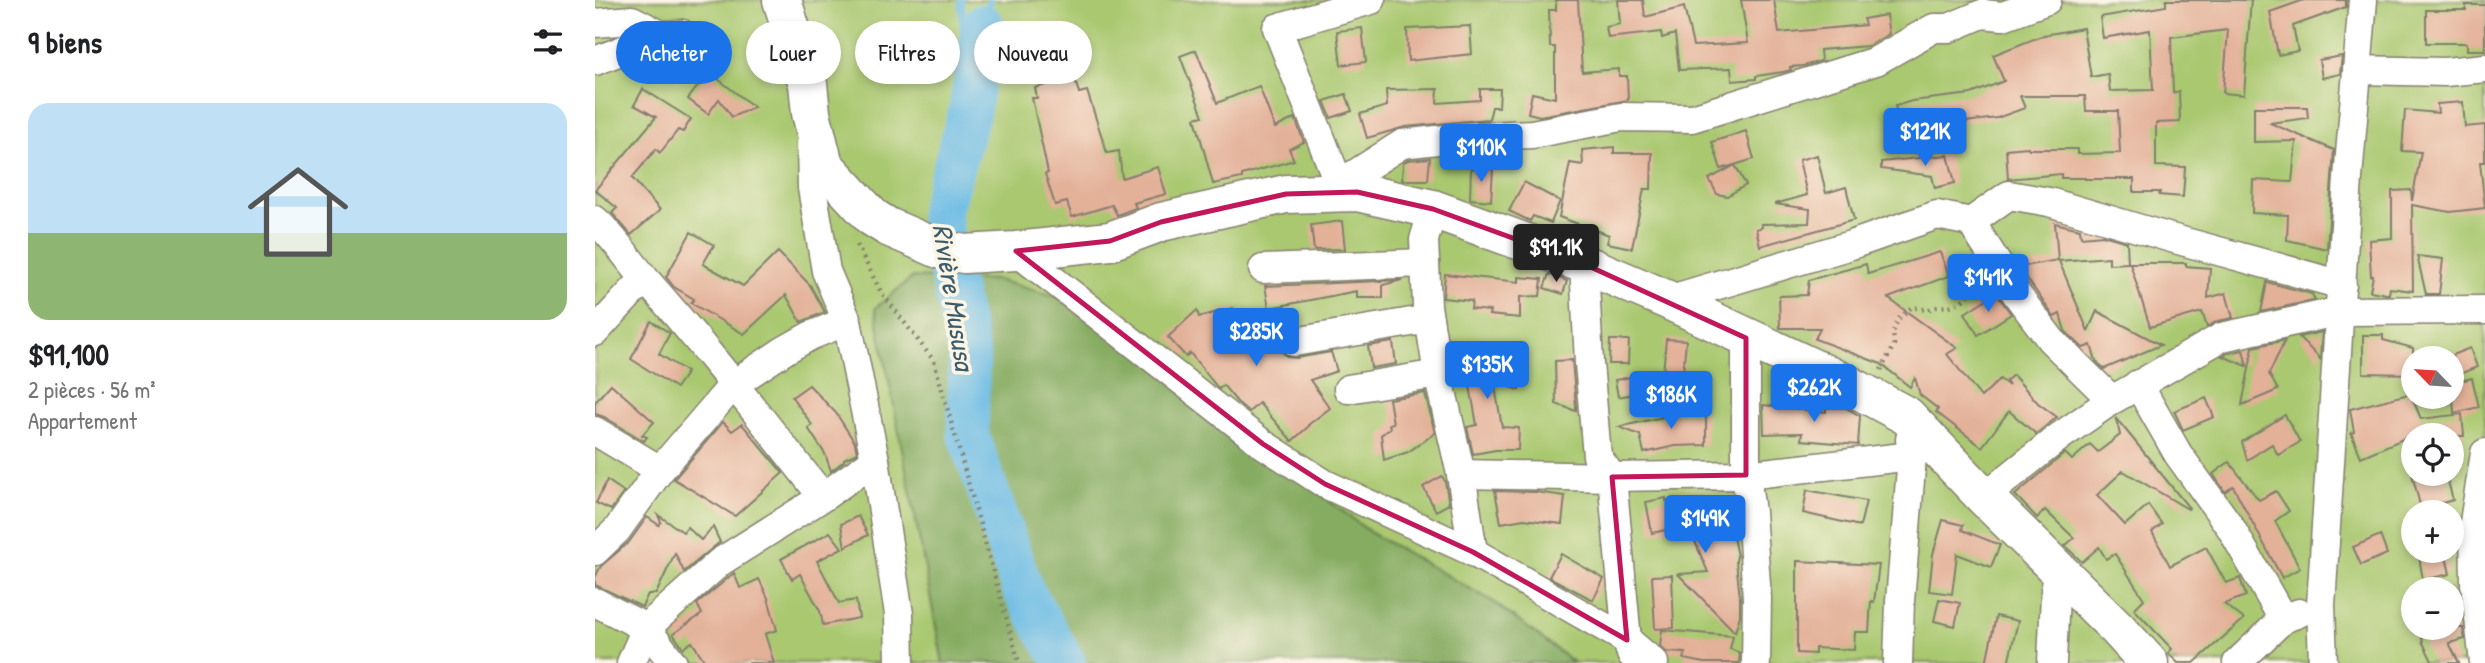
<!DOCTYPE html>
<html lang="fr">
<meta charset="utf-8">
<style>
body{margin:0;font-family:"Patrick Hand",sans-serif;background:#f6f6f6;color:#202124;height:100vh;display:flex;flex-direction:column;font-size:26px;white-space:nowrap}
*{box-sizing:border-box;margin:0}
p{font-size:23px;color:#757577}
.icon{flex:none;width:38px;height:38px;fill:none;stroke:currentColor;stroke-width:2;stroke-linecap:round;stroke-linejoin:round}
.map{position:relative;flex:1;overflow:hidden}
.details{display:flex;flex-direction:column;background:#fff;width:595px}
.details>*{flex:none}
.hud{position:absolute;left:21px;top:21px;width:665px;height:63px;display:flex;gap:14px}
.needle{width:46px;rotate:295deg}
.tools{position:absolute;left:1806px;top:346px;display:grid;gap:14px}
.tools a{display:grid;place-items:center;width:63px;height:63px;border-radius:50%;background:#fff;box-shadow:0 4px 10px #0003;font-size:35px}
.price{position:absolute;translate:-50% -60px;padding:0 16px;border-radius:7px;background:#1a73e8;color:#fff;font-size:23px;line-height:46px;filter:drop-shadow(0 2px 4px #0008)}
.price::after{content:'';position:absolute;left:50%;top:42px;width:21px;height:16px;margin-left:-10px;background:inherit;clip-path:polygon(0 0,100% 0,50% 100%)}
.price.active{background:#222;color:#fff}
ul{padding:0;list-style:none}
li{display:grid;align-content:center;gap:14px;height:371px;padding:0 28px}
li span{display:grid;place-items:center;height:217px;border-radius:21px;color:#555}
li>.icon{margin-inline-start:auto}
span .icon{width:126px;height:126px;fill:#fffc;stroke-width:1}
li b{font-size:30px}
h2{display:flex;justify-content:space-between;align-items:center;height:84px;padding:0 28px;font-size:30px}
.pill{padding:0 24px;border-radius:32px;background:#fff;box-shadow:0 4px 10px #0003;font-size:24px;line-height:63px}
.pill.active{background:#1a73e8;color:#fff}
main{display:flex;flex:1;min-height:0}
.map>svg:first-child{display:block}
.green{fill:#a9c86f;stroke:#627246;stroke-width:2;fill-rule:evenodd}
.forest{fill:#86ac62;stroke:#51643f;stroke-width:2}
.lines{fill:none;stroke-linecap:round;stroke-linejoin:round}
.stream{stroke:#6abbe5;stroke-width:7}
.river{stroke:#6abbe5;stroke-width:42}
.building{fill:#e3b098}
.street-casing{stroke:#847e6e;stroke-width:31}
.secondary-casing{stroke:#847e6e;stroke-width:41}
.path{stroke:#847e6e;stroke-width:4.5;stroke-dasharray:2 5;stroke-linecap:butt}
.street{stroke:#fff;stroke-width:28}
.secondary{stroke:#fff;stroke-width:38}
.marked{fill:none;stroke:#c2185b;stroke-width:5;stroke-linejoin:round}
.labels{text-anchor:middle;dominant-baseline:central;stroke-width:7;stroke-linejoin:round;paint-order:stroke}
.water-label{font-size:28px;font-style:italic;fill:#3b5c6c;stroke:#fcf5e5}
</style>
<main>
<section class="details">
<h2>9 biens<svg class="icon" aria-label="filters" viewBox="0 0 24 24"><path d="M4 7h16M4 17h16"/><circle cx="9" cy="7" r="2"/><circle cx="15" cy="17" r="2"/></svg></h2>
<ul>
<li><span style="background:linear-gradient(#bfe0f5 60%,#8fb573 0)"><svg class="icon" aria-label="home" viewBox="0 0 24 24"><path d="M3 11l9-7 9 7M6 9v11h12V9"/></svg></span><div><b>$91,100</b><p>2 pièces · 56 m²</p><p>Appartement</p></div></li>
</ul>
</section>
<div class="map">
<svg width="1890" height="663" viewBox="0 0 1890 663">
<rect width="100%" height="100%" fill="#fcf5e5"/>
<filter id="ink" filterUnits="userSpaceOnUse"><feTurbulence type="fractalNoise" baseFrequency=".0143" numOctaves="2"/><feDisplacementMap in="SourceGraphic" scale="14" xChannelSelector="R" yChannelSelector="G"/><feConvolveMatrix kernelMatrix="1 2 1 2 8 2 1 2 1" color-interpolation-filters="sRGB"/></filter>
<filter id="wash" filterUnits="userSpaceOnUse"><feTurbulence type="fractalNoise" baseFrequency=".00686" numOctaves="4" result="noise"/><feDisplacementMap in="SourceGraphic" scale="28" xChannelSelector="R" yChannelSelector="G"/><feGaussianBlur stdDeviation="1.57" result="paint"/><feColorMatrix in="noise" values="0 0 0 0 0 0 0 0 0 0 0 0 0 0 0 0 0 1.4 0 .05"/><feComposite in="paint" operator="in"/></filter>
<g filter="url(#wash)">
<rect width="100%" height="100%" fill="#ebe1bf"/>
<path class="green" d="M0 0H1890V663H979L897 601 776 533 327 550 348 663H0ZM1818 359H1857V397H1818ZM1818 436H1857V474H1818ZM1818 513H1857V551H1818ZM1818 590H1857V628H1818Z"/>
<path class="forest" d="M318 277 402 280 474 300 776 533 897 601 979 663H348L280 308Z"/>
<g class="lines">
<g class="stream">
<path d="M366 0 374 113"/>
<path d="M388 25 395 0"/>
</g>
<path class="river" d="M388 25 374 113 345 213 350 249 374 355 373 434 428 590 470 663"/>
</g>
<g id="blocks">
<g class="building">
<path d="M961 0H983L987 72 1024 69V76H1032L1033 100 945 116 933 113 937 93 960 98V47H955L954 10H961Z"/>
<path d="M1023 0H1048L1050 17 1089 7 1098 46 1153 43 1146 0H1179L1184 33 1270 25 1268 19 1291 15 1294 34 1273 46 1225 50 1226 61 1208 66 1195 67 1196 70 1188 72 1161 76V79L1137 81 1136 68 1084 70 1080 34 1067 38 1066 32 1013 38 1011 27 1025 24Z"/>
<path d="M1571 0H1656L1649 95 1628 93 1633 30 1576 37 1578 93 1584 91 1585 122 1561 123V166L1590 167 1588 197 1564 195 1565 192H1539V179H1490V178H1466V174L1413 179 1411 149 1433 147 1434 149H1482V154L1525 153 1523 111H1491L1490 96H1425L1430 108 1402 118 1346 125 1349 137 1321 148 1322 138 1310 141 1300 106 1317 101 1376 94 1409 81 1398 55 1449 35 1488 28 1496 77 1513 74 1515 91 1558 90 1555 30 1508 38 1505 17 1571 6Z"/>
<path d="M1709 0H1751V7L1698 26 1703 51 1683 55 1675 12Z"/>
<path d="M1871 5H1890V50H1872V43H1831V10H1871Z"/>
<path d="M875 26 877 54 813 61 812 29Z"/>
<path d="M767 28 771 62 746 65 742 31Z"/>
<path d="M601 50 622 103 664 86 680 128 700 118 709 142 694 149 699 160 647 175V178L618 184 600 118 608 116 585 56Z"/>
<path d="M1747 56 1745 74 1727 78 1724 60Z"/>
<path d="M106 66 114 72 159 107 137 117 124 99 113 114 93 99 110 77 104 69Z"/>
<path d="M479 77 484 93 492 91 512 153 524 151 527 178 563 167 571 194 539 203 541 208 522 215 517 205 477 217 472 202 460 205 450 174 453 173 437 98H442L440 88Z"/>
<path d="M48 89 96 119 88 132 83 130 65 153 61 149 37 178 65 210 36 235 17 213 22 208 0 190 61 117 39 105Z"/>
<path d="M843 89 842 103 885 100V89H905L904 107H897L894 119 810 127 772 138 765 114 792 106 791 90Z"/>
<path d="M751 94 757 111 736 118 729 101Z"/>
<path d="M1868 102 1870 127 1890 125V162H1885L1890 208 1855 212 1817 205 1818 291 1795 288 1794 294H1791L1775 291 1778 276H1776L1774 240 1797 238V191L1816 190 1817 201 1826 152 1807 151 1810 110 1843 113 1842 104Z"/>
<path d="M1659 107H1712L1713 118 1675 123 1739 150 1732 249 1692 240 1693 215 1657 213 1658 180 1697 182 1701 141 1659 142Z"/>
<path d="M1151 131 1159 159 1126 169 1117 142Z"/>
<path d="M1019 147V153H1057L1056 189H1049L1037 248 1012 243 1014 235 964 217 975 163 988 165 987 150Z"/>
<path d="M1222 155 1231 193 1251 187 1259 220 1165 246 1161 229 1167 227 1166 224 1214 223 1215 209 1180 204 1212 195 1204 160Z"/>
<path d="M1353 155 1360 183 1340 188 1337 176 1286 169V162Z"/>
<path d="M835 158 833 180H807L808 163 813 160Z"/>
<path d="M1140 165 1151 185 1132 196 1122 194 1114 179Z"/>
<path d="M876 168 898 169 896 201 875 199Z"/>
<path d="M929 182 965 201 956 223 938 216 935 221 914 211Z"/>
<path d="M747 221 750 249 719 250 716 225Z"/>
<path d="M1460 223 1485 229 1486 237 1508 235 1532 242 1533 263 1514 264V257L1464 261 1493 331 1502 311 1566 345 1509 369 1501 361 1496 345 1488 348 1470 331 1465 314 1459 317 1424 267 1463 260Z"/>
<path d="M96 232 119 245 108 264 148 286 183 252 215 285 230 312 206 322 191 295 149 334 96 303 99 299 79 287 71 277Z"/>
<path d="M1345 252 1354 276 1293 298 1362 348 1352 354 1386 397 1405 379 1414 386 1411 381 1418 375 1443 403 1462 417 1441 434 1414 411 1387 447 1341 412 1343 409 1325 395 1320 378 1315 387 1286 364 1220 339 1225 328H1185L1184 296 1212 295 1214 280 1271 264 1273 274Z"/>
<path d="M1822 256 1848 259 1844 294H1831Z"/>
<path d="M1535 263H1591V266L1615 268 1613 298 1631 293 1638 318 1623 321 1612 327 1607 312 1555 327Z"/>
<path d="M850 274 924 282V277L947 279 945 296 925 297V318L894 315 895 311 876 309 877 301 848 298Z"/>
<path d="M954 274 972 281 968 294 949 288Z"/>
<path d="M807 280 788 285V298H762V291L674 308 670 286Z"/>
<path d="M1672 282 1717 294 1720 300 1666 312Z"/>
<path d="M1401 293 1416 314 1383 335 1370 313Z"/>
<path d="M638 308 650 325 667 317 682 347 693 357 702 358 736 352 742 371 715 380 735 408 713 425 714 426 697 441 664 403 654 412 642 402 628 385 624 389 622 387 595 353 591 357 573 337 602 310 604 317Z"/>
<path d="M56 321 75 333 64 354 92 372 81 388 36 359Z"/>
<path d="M1727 332 1725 359 1704 337Z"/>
<path d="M1768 335H1788V340L1818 348V374L1768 373Z"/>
<path d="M1071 339 1091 340 1088 374 1068 373Z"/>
<path d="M1015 340H1034L1033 364H1014Z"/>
<path d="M1690 340 1674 374 1683 390 1647 405 1658 347Z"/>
<path d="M798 342 801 364 776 368 773 346Z"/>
<path d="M1875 348 1882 367 1857 377V355Z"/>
<path d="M1648 350 1652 366 1627 356 1633 353Z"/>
<path d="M868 351 891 359 924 367V390L899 381 907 427 924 428 923 450H901L878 454 872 427 882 425 875 386 862 382 860 375 863 367 859 366 856 352 867 354Z"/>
<path d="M977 360 981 407V411L961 404 960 361Z"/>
<path d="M1046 375 1049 392 1023 397 1020 380Z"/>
<path d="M1877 378 1884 407 1859 413 1857 383Z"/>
<path d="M16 384 59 422 47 435 52 437 49 441 9 417 0 414V402Z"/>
<path d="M214 385 241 413 260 443 262 453 249 459V461L236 471 230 454 213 428 217 425 197 397Z"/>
<path d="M830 393 840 433 813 452 789 460 786 435 795 428 794 424 798 423 794 399Z"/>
<path d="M1818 393V400L1826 419 1867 414 1869 436H1815L1766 457 1756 433 1759 432 1755 409Z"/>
<path d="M1611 398 1619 417 1588 430 1579 411Z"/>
<path d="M1168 405 1231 412V407L1251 408 1265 416 1263 445 1206 440 1207 433 1169 434Z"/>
<path d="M1111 413V445L1080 446 1049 453 1045 435 1024 427 1081 414Z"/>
<path d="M1690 415 1705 442 1683 455 1677 444 1652 460 1647 442Z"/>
<path d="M1521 418 1594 508 1593 509 1528 471 1502 495 1530 525 1553 505 1567 524 1557 532 1575 566 1611 547 1631 583 1645 578 1651 596 1629 604 1649 619 1599 663H1583L1573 653 1577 649 1539 609 1549 599 1520 554 1511 559 1504 547 1487 562 1470 546 1479 538 1450 510 1442 518 1420 495 1470 453 1477 460 1495 444 1503 452 1525 435Z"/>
<path d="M128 422 137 431 147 424 188 473 140 516 79 479Z"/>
<path d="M1634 462 1664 500 1681 491 1694 511 1680 521 1705 568 1687 578 1638 486 1630 492 1618 474Z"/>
<path d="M1817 474H1851L1858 500 1826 509Z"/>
<path d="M847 476 850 481 854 504 841 511 828 487Z"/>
<path d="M12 480 29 492 16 510 1 503Z"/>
<path d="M1212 490 1271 501 1265 526 1208 513Z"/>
<path d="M900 491 941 492 970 496 967 524 929 519 906 523Z"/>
<path d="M1071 498V501L1109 499V521L1094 524 1136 527 1142 556 1141 561 1145 598V616L1140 632 1083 574 1113 572 1093 525 1057 533 1051 502Z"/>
<path d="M63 515 88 532 92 527 106 540 118 527 125 542 89 572 80 553 61 594H53L47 607 0 585V577L6 566 34 542 52 517 64 525 66 522Z"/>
<path d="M263 516 273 535 250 547 246 524Z"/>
<path d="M1348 520 1368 525 1367 530 1405 545 1396 567 1362 554 1357 594 1334 591 1338 554Z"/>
<path d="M235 532 247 548 222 561 244 603 261 600 264 618 228 625 225 611 205 574 197 579 186 559Z"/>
<path d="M1785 535 1792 554 1766 565 1758 547Z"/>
<path d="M1850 552 1855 574 1828 580 1824 557Z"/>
<path d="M966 554 1009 579 998 600 954 577Z"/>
<path d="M1202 561 1284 565 1279 602 1276 601 1274 632H1260L1259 650 1220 648V654L1202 653Z"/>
<path d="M139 573 145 588 164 579 173 598 182 630 170 634 179 663H111L97 642 88 648 78 634 107 614 102 604Z"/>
<path d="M1077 575 1079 628 1060 629 1057 576Z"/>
<path d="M1344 599 1365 603 1360 626 1339 621Z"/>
<path d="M1401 616 1423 621 1413 663H1391Z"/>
<path d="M1825 628H1868L1870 639 1854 643 1864 663H1838L1828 643Z"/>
<path d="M1067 630 1138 636 1135 649 1145 653 1144 663H1109L1089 659 1090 653 1071 652 1065 646Z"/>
</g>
</g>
</g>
<g filter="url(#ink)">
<use href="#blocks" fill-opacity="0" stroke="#847e6e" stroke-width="2"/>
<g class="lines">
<g class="street-casing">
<g id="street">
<path d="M0 23 37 20 66 35"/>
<path d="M0 61 66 35 87 34 93 41"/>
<path d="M1762 70 1850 72 1890 68"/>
<path d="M216 144 217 188 231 271 252 321 280 460 304 614 305 663"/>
<path d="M744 184 682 28 776 0"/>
<path d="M730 193 807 144 868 137 937 134 1026 117 1097 118 1281 61 1339 28H1354L1387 14 1408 16 1452 0"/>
<path d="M838 209 829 240 832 306 843 374 866 474 878 552"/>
<path d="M0 220C20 238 34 261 52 281 114 351 170 424 228 497"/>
<path d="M1376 222 1420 292 1456 340 1517 400"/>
<path d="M421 251 668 444 730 484 878 552 1032 640 1059 663"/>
<path d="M989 264 994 363 1002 456 1017 477 1032 640 1036 654"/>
<path d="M668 269 830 263"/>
<path d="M1073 300 1256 245 1342 215 1376 222 1414 195 1454 202 1576 238 1747 285"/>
<path d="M0 332 49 279"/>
<path d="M1151 338V475L1156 512 1162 598 1161 663"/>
<path d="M699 342 834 319"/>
<path d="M1543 384 1583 454 1636 528 1688 619"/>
<path d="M753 389 843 374"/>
<path d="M0 431 65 470"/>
<path d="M866 474 1017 477 1151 475 1317 456"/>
<path d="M1389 497 1464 437 1517 400 1627 337 1746 311 1890 310"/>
<path d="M0 551 22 530 65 470 139 384 190 350 215 336 252 321"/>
<path d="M0 602 51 628 78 663"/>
<path d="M36 663 51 628 125 562 228 497 280 460"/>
<path d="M1303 663 1305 601 1317 456 1315 439"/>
<path d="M1457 663 1461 570"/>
<path d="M1642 663 1688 619 1704 613"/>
<path d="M1728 663 1726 605 1753 178 1768 0"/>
<path d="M1889 663 1880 584 1879 522 1890 453"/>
</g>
</g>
<g class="secondary-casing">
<path id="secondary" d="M187 0 213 84 216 113 229 165 277 217 293 227 344 249 369 254 421 251 515 241 566 222 691 194 762 192 838 209 989 264 1073 300 1254 385 1312 416 1389 497 1522 628 1554 663"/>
</g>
<g class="path">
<path d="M262 245 286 292 339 361 424 663"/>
<path d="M1286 370 1299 345 1298 332 1303 319 1317 307 1333 310C1343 304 1351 309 1361 304 1371 300 1380 288 1385 279"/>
</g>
<use href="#street" class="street"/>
<use href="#secondary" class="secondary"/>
</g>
</g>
<path class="marked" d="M762 192 838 209 989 264 1151 338V475L1017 477 1032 640 878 552 730 484 668 444 421 251 515 241 566 222 691 194Z"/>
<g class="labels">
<g class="water-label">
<text transform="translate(359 297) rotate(81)">Rivière Mususa</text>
</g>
</g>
</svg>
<div class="tools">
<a><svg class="needle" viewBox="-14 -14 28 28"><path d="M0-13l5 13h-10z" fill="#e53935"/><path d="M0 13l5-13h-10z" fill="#757577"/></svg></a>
<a><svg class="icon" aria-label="locate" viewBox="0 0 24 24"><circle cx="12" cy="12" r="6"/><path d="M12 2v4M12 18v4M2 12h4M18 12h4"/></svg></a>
<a>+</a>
<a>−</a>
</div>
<b class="price" style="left:1330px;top:168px">$121K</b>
<b class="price" style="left:886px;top:184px">$110K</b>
<b class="price active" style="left:961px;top:284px">$91.1K</b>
<b class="price" style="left:1393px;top:314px">$141K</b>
<b class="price" style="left:661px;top:368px">$285K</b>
<b class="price" style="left:892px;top:401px">$135K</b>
<b class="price" style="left:1219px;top:424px">$262K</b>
<b class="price" style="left:1076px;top:431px">$186K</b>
<b class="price" style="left:1110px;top:555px">$149K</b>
<div class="hud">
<a class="pill active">Acheter</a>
<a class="pill">Louer</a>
<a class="pill">Filtres</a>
<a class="pill">Nouveau</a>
</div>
</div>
</main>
